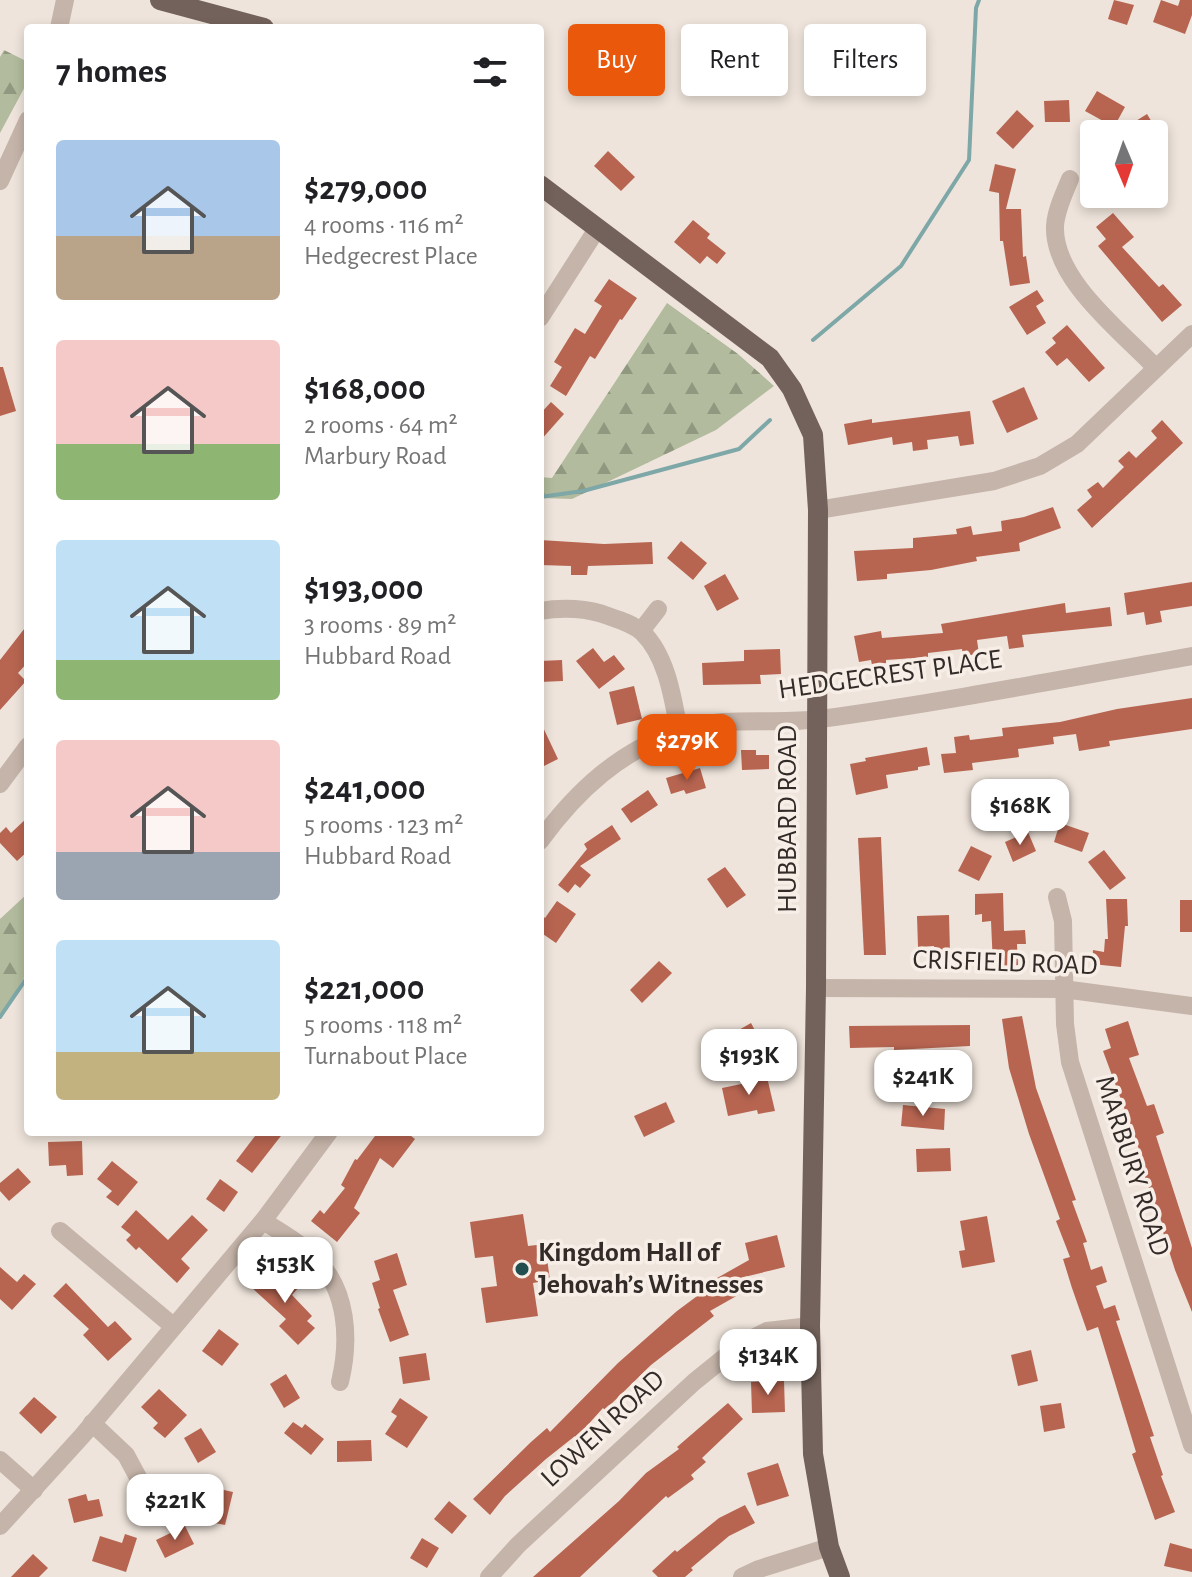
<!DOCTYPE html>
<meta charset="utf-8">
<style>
body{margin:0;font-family:"Alegreya Sans",sans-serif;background:#f6f6f6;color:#202124;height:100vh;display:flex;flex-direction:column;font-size:30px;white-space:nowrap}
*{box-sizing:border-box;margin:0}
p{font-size:26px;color:#757577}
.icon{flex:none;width:44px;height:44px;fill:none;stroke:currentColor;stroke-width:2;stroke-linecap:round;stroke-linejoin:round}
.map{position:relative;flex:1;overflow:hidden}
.side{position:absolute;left:24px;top:24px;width:520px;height:1112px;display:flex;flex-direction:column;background:#fff;border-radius:8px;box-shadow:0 4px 12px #0003}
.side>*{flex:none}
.banner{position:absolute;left:568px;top:24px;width:504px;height:72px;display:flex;gap:16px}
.needle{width:52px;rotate:178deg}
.buttons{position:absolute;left:1080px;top:120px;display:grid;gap:16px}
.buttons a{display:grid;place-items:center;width:88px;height:88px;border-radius:8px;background:#fff;box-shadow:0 4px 12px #0003;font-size:40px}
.price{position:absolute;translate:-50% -68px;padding:0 18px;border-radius:16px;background:#fff;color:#222;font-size:26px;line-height:52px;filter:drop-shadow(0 2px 4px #0008)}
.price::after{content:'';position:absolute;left:50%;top:48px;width:24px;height:18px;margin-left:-12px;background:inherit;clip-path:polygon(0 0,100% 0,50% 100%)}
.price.selected{background:#ea580c;color:#fff}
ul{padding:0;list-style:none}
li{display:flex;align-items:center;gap:24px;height:200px;padding:0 32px}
li span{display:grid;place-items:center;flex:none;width:224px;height:160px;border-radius:8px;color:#555}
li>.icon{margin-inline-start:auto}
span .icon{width:96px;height:96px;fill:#fffc;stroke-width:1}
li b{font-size:34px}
h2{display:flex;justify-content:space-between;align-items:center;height:96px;padding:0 32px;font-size:34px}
.chip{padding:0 28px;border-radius:8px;background:#fff;box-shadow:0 4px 12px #0003;font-size:28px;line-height:72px}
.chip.selected{background:#ea580c;color:#fff}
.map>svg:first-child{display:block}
.forest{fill:url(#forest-firs)}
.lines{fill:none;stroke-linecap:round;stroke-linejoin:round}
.stream{stroke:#7ea7a8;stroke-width:4}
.building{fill:#b76551}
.minor{stroke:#c5b4a9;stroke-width:18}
.major{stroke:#73625b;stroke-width:20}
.poi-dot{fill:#224e4f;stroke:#f7efe7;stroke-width:3}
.labels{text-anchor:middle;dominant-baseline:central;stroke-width:7;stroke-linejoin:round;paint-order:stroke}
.street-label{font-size:28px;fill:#332b28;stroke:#f7efe7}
.poi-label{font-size:28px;font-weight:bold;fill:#332b28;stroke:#f7efe7;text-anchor:start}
</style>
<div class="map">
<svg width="1192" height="1577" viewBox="0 0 1192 1577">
<defs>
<pattern id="forest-firs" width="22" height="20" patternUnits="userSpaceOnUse" patternTransform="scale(2)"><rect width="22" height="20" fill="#b2bb9d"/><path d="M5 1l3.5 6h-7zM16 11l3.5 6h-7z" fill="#919880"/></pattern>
</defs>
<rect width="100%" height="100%" fill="#eee4db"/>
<g class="forest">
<path d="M4 50 28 62V81L0 133V57Z"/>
<path d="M667 303 738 354 774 386 716 430 572 499 540 498V477L552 478Z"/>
<path d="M28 893V971L0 1017V919Z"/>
</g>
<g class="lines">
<g class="stream">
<path d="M813 340 901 266 969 160 976 8 979 0"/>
<path d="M540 497 583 491 739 449 770 420"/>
<path d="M0 1017 28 976"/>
</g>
</g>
<g class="building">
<path d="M1114 0 1134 5 1127 25 1108 19Z"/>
<path d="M1161 0 1178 6 1180 0H1192V15L1185 34 1153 22Z"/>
<path d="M1097 91 1125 107 1114 127 1085 111Z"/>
<path d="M1069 100 1070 122H1045L1044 101Z"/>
<path d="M1017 110 1034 126 1013 149 996 133Z"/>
<path d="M1147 114 1159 134H1134L1128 126Z"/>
<path d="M608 151 635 177 621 191 594 166Z"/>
<path d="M995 164 1016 169 1006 209H1021L1023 257 1026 256 1030 283 1010 286 1003 241H1000L999 193 989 191Z"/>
<path d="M1113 213 1134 237 1122 247 1159 287 1163 284 1182 305 1162 322 1098 246 1106 239 1096 227Z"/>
<path d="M693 220 710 234 707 238 726 253 717 264 707 256 700 264 674 242Z"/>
<path d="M609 279 637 298 622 320 620 319 595 359 590 356 566 396 550 386 562 367 554 362 575 328 585 334 602 306 594 301Z"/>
<path d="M1037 290 1044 301 1036 306 1046 323 1027 335 1009 307Z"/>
<path d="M1067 325 1105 368 1089 382 1067 358 1057 366 1045 352 1056 343 1052 338Z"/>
<path d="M0 367H3L16 411 0 416Z"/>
<path d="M1024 387 1038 419 1007 433 992 401Z"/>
<path d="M551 402 564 414 540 441V414Z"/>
<path d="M970 411 974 444 960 446 958 436 927 440 928 449 913 451 912 442 893 445 892 437 848 445 844 424 872 419V423Z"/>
<path d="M1162 420 1183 443 1092 528 1077 510 1092 497 1087 490 1098 482 1103 488 1124 467 1118 461 1129 451 1136 458 1157 438 1151 431Z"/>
<path d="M1053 507 1061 528 1019 543 1020 551 976 557 977 561 931 570 887 574V579L857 581 854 551 913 548V538L957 534 956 529 971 526 973 535 1002 531 1001 521 1024 517Z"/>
<path d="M540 540 604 544 652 542 653 564 588 566 587 575H571V566L540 565Z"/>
<path d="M681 541 707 563 693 580 667 558Z"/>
<path d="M725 574 739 599 717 611 704 586Z"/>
<path d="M1192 582V606L1160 611 1162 622 1146 625 1144 612 1127 615 1124 593Z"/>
<path d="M1065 603 1066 613 1110 607 1112 626 1022 635 1024 647 1009 649 1007 636 977 640 979 654 963 656 962 649 928 653V657L886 660V663L872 665 871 660 859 662 854 636 881 631 882 638 943 633 941 624Z"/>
<path d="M28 624V662L18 673 26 681 0 710V660Z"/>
<path d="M593 648 604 662 614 655 625 669 599 689 576 661Z"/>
<path d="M780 649 781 674 760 675 761 684 703 685 702 663 744 661V650Z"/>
<path d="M562 660 563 681 540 682V661Z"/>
<path d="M634 686 642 719 617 725 609 692Z"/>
<path d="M1192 698V729L1109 741 1110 746 1079 751 1076 734 1053 737 1054 744 1018 749 1019 757 972 763 973 770 944 773 941 754 956 753 954 737 969 735 970 740 1003 736 1002 728 1060 722 1117 709Z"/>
<path d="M540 721 558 759 540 768Z"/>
<path d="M927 747 930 765 918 767V770L886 775 888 788 856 795 850 764 866 761 865 758Z"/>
<path d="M741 750H756V755H769V769L742 770Z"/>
<path d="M700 768 706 788 686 794 684 790 671 794 666 778Z"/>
<path d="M648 790 658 805 631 823 621 809Z"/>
<path d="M28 817V851L17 861 0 843V833L6 827 11 833Z"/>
<path d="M1060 823 1089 833 1082 852 1054 842Z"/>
<path d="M612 825 621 839 580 866 591 875 580 888 575 884 568 893 558 885 587 849 584 844Z"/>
<path d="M1028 832 1036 851 1013 862 1005 842Z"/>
<path d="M881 837 886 955H864L858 838Z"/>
<path d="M971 846 992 856 979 881 958 871Z"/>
<path d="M1104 850 1126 878 1110 890 1088 862Z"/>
<path d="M725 867 746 895 727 908 707 879Z"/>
<path d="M1003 893 1004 931 1025 930 1026 944H1017L1018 965 993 966 991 921 982 922V914L975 915V894Z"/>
<path d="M1106 899H1127L1128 926H1125L1121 967 1092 964 1093 950 1104 952 1105 939H1108Z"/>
<rect x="1180" y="900" width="12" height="32"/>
<path d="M557 901 576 914 556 943 540 932V914L545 918Z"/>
<path d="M949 915 950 952 935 953 934 946 918 947 917 916Z"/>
<path d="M659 961 672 973 642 1003 630 990Z"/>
<path d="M1022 1016 1036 1088 1076 1200 1072 1201 1087 1242 1083 1243 1091 1270 1102 1266 1107 1282 1096 1286 1104 1309 1115 1305 1120 1320 1116 1321 1154 1436 1150 1437 1163 1475 1161 1476 1175 1512 1155 1520 1132 1454 1136 1452 1098 1327 1087 1331 1072 1288 1063 1259 1070 1257 1056 1221 1060 1219 1029 1134 1009 1068 1002 1019Z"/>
<path d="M1128 1021 1139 1055 1129 1058 1147 1106 1154 1104 1164 1133 1156 1136 1192 1248V1312L1175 1270 1163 1232 1165 1231 1136 1154 1140 1153 1132 1127 1127 1128 1122 1114 1126 1113 1103 1051 1111 1048 1105 1029Z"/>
<path d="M751 1023 765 1049 740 1063 725 1038Z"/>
<path d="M970 1025V1046L894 1050V1047L850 1048 849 1026Z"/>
<path d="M766 1073 775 1111 758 1114 757 1110 728 1116 722 1088 751 1082 748 1077Z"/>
<path d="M666 1102 675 1122 644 1137 634 1116Z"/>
<path d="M903 1105 945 1109 944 1130 901 1126Z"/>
<path d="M258 1132H284L252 1173 236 1161Z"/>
<path d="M378 1132H406L415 1139 393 1168 380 1158 354 1208 360 1213 337 1242 311 1221 320 1210 324 1214 345 1188 341 1185 355 1159 357 1160Z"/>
<path d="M82 1141 83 1175 67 1176 66 1165 49 1166 48 1142Z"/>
<path d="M950 1148 951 1171 917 1172 916 1149Z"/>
<path d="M112 1161 138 1182 118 1206 106 1197 112 1191 97 1179Z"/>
<path d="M18 1168 31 1182 9 1201 0 1191V1183Z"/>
<path d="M220 1179 238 1192 224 1212 206 1199Z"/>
<path d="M136 1210 168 1240 192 1215 208 1230 181 1259 190 1268 177 1283 139 1247 136 1250 126 1240 131 1235 121 1227Z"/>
<path d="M523 1214 528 1246 545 1244 550 1280 533 1283 538 1316 486 1323 481 1288 497 1286 493 1256 475 1258 470 1222Z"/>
<path d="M987 1216 995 1262 962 1268 959 1251 965 1250 960 1221Z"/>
<path d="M777 1235 785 1267 740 1278 747 1290 710 1311 714 1316 651 1365 605 1410 603 1408 576 1438 575 1436 546 1459 505 1496 490 1515 473 1499 531 1442 547 1428 550 1432 618 1363 677 1311 712 1285 710 1282 749 1260 745 1243Z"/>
<path d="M397 1253 407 1285 393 1290 409 1335 390 1342 378 1309 380 1308 372 1283 380 1280 374 1261Z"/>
<path d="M0 1267 17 1282 24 1274 36 1284 12 1310 0 1299Z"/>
<path d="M268 1268 282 1281 287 1276 299 1287 292 1295 312 1316 307 1321 315 1328 298 1345 279 1326 286 1319 251 1287Z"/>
<path d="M66 1283 108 1327 115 1321 132 1339 108 1361 83 1335 89 1329 53 1296Z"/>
<path d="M219 1329 239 1344 222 1366 202 1351Z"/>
<path d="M1031 1350 1038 1381 1018 1386 1011 1355Z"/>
<path d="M426 1353 430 1380 403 1384 399 1357Z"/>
<path d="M286 1374 300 1398 284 1408 270 1384Z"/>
<path d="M784 1381 785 1412 752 1413 751 1382Z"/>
<path d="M159 1389 187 1415 165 1438 153 1428 158 1423 141 1407Z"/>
<path d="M34 1397 57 1417 41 1434 19 1413Z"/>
<path d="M400 1398 428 1417 407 1448 385 1434 397 1416 391 1412Z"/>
<path d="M728 1403 743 1419 702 1458 706 1462 691 1475 694 1479 668 1498 666 1496 580 1577H533L619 1501 646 1473 679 1449 677 1447Z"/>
<path d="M1061 1403 1065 1428 1044 1432 1040 1406Z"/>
<path d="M293 1422 302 1428 305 1424 324 1439 311 1455 284 1433Z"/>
<path d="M201 1428 216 1452 198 1463 184 1438Z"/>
<path d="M371 1440 372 1461 337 1462V1441Z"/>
<path d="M778 1463 789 1496 757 1506 747 1473Z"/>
<path d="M202 1485 233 1492 225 1525 200 1520 205 1501 198 1500Z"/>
<path d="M86 1494 88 1501 99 1499 103 1516 74 1523 68 1499Z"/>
<path d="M449 1501 467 1516 452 1534 434 1519Z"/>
<path d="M745 1505 755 1523 729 1536 691 1568 693 1570 685 1577H658L652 1571 675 1550 677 1552 719 1518Z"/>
<path d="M185 1526 194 1544 165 1558 156 1540Z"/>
<path d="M125 1534 137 1538 126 1572 92 1561 100 1536 122 1543Z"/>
<path d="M422 1538 439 1548 427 1568 410 1558Z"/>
<path d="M1170 1543 1192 1549V1572L1164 1566Z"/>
<path d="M33 1554 48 1568 39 1577H11Z"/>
</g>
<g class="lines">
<g class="minor">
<path d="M59 28 65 0"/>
<path d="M1070 179C1064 194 1056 210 1055 226 1053 280 1122 332 1156 368"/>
<path d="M0 181 28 120"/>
<path d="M540 318 597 229"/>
<path d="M818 510 994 481 1040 466 1077 444 1192 334"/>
<path d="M540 611C562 607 588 608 608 616 620 620 633 624 642 632 667 656 673 699 679 731"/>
<path d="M641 631 658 609"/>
<path d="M0 784 28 746"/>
<path d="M540 841C577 790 620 751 681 730 727 715 774 725 820 719 944 702 1068 678 1192 656"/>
<path d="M1057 897 1063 921 1065 1024 1070 1062 1192 1445"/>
<path d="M816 988 1063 989 1192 1006"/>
<path d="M263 1221C281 1232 300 1243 315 1258 348 1290 350 1340 340 1382"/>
<path d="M60 1231 173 1326"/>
<path d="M92 1423 126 1455 141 1483"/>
<path d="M0 1460 34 1490"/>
<path d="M0 1526 82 1436 263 1221 329 1132"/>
<path d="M489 1577 518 1545 694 1382 741 1344 767 1331 810 1326"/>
<path d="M742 1577 759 1569 829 1547"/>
</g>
<g class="major">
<path d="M160 0 264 28"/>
<path d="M540 185 770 358 792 389 813 435 818 510 816 988 810 1326 813 1454 829 1547 840 1577"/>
</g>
</g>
<circle class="poi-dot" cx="522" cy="1269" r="8"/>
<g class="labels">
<g class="street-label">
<text transform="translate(890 675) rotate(-8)">HEDGECREST PLACE</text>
<text transform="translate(788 819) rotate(-90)">HUBBARD ROAD</text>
<text transform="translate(1005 963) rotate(2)">CRISFIELD ROAD</text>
<text transform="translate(1132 1166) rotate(72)">MARBURY ROAD</text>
<text transform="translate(603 1429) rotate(-43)">LOWEN ROAD</text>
</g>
<g class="poi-label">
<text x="538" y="1253">Kingdom Hall of<tspan x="538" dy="32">Jehovah’s Witnesses</tspan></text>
</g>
</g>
</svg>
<div class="buttons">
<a><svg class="needle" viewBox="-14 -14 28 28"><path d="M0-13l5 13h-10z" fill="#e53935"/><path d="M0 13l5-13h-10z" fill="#757577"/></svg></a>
</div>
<b class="price selected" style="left:687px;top:782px">$279K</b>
<b class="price" style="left:1020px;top:847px">$168K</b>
<b class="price" style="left:749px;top:1097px">$193K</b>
<b class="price" style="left:923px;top:1118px">$241K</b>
<b class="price" style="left:285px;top:1305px">$153K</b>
<b class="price" style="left:768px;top:1397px">$134K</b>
<b class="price" style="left:175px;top:1542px">$221K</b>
<div class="banner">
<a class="chip selected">Buy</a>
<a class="chip">Rent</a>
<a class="chip">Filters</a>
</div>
<section class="side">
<h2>7 homes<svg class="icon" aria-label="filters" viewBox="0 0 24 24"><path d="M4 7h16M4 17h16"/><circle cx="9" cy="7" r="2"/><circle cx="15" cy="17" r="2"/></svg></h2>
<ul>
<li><span style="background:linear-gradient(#a9c7e8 60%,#b9a48a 0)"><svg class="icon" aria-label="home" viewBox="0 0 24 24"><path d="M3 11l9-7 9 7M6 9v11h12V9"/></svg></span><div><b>$279,000</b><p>4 rooms · 116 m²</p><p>Hedgecrest Place</p></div></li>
<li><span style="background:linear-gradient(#f6c9c9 65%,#8fb573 0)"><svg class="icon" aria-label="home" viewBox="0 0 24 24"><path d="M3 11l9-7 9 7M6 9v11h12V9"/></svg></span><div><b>$168,000</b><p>2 rooms · 64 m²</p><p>Marbury Road</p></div></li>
<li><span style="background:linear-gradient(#bfe0f5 75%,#8fb573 0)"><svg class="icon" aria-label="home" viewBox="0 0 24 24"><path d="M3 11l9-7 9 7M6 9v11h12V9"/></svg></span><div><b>$193,000</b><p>3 rooms · 89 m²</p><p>Hubbard Road</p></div></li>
<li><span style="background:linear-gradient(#f6c9c9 70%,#9aa5b1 0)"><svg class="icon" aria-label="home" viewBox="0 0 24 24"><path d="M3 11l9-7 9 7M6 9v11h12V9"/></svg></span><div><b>$241,000</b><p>5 rooms · 123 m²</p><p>Hubbard Road</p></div></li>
<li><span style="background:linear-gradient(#bfe0f5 70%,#c2b280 0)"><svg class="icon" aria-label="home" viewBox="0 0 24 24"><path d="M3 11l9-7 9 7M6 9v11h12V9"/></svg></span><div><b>$221,000</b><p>5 rooms · 118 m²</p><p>Turnabout Place</p></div></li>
</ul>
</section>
</div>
